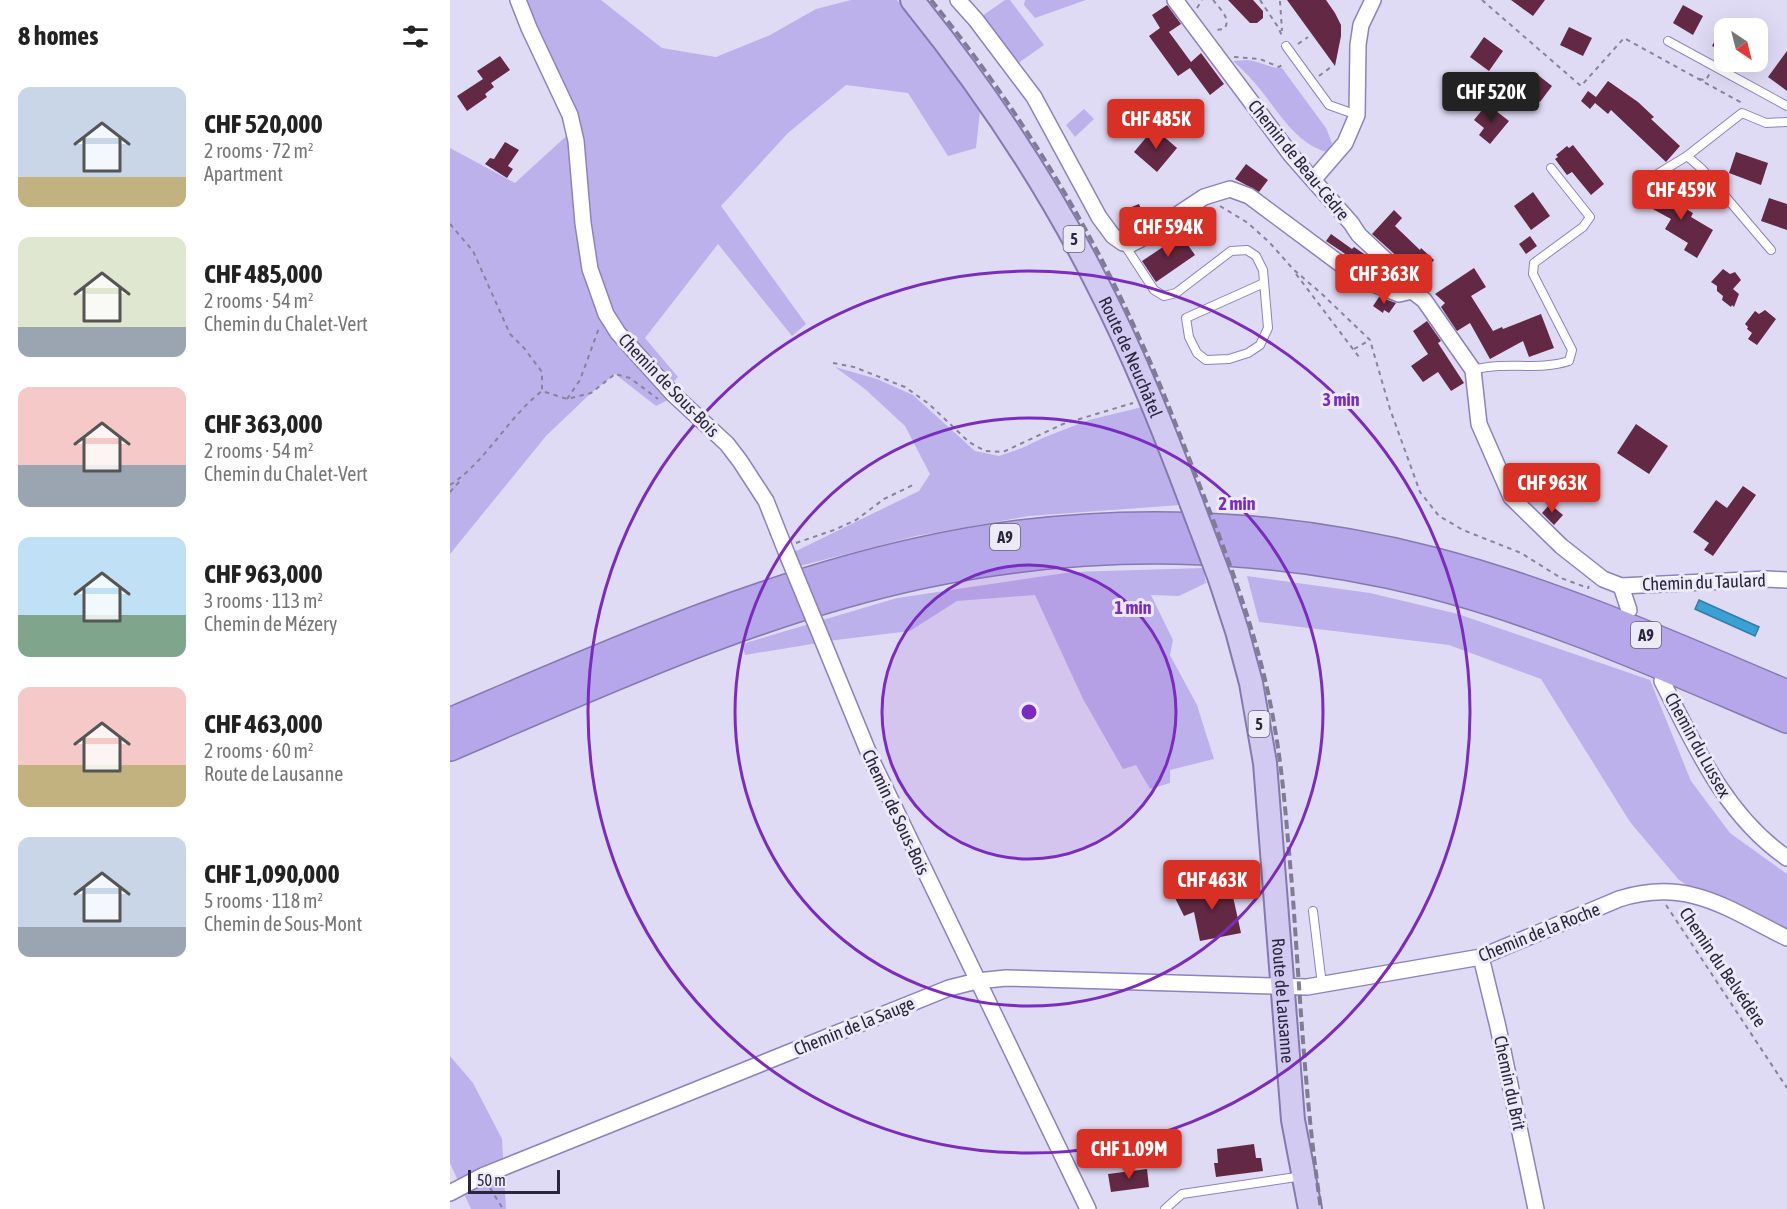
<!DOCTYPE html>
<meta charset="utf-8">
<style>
body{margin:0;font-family:"Asap Condensed",sans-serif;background:#f2f2f2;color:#222;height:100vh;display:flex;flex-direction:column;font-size:22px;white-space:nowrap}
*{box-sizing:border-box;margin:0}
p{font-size:20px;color:#767676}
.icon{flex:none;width:33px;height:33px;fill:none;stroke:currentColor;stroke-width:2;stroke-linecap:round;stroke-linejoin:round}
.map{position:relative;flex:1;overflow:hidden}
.side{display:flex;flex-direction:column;background:#fff;width:450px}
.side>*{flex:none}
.needle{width:39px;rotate:145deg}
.controls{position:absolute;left:1264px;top:18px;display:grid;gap:12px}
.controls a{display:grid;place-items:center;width:54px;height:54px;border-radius:12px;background:#fff;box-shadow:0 6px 24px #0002;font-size:30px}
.scale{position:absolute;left:18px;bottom:15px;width:92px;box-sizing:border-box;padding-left:6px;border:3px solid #2b263e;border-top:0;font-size:16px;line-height:21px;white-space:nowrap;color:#2b263e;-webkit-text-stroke:4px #edeaf8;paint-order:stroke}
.price{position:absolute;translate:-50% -51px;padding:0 14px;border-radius:6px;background:#d93025;color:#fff;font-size:20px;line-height:39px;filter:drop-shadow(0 2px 3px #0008)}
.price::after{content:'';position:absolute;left:50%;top:36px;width:18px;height:14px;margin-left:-9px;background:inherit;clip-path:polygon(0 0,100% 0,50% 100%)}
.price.active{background:#222;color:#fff}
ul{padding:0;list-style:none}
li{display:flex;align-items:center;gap:18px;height:150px;padding:0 18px}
li span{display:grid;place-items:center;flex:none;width:168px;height:120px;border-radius:12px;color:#555}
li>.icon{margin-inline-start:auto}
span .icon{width:72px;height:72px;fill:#fffc;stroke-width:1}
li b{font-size:26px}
h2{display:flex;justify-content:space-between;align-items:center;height:72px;padding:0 18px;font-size:26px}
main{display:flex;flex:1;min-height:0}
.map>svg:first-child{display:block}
.green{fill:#bdb1ec}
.water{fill:#39a1d3;stroke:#357ca6;stroke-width:1.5}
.building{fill:#632944}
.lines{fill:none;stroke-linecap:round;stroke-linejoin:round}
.service-casing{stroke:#8e81bd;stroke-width:10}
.minor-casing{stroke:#8e81bd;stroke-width:18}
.primary-casing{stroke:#857aae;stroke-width:26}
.motorway-casing{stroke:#857aae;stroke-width:30}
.path{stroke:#88839c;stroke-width:2;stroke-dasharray:4.5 4.5;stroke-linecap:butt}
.service{stroke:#fff;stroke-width:8}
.minor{stroke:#fff;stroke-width:15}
.primary{stroke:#d3caf2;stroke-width:22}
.motorway{stroke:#b5a7ea;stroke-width:27}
.rail{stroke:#817c95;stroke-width:4;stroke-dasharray:9 4.5;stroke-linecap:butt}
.minor-bridge-casing{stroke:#8e81bd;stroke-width:18;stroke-linecap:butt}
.primary-bridge-casing{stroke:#857aae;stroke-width:26;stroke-linecap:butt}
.minor-bridge{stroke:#fff;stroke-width:15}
.primary-bridge{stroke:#d3caf2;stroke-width:22}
.ring{fill:none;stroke:#7b2cbf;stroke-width:3}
.labels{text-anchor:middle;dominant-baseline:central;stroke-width:6;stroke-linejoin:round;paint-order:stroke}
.shield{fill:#edeaf8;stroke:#656176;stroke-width:1.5}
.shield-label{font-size:16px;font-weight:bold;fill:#2b263e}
.street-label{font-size:18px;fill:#2b263e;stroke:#edeaf8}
.centre{fill:#7b2cbf;stroke:#edeaf8;stroke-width:3}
.ring-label{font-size:18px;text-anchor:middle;font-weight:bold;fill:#7b2cbf;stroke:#edeaf8;stroke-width:6;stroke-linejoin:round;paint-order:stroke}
</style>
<main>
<section class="side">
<h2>8 homes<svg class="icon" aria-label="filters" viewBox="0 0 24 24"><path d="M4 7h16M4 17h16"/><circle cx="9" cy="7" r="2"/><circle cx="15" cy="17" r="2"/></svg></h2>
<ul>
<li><span style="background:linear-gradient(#c9d6e8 75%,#c2b280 0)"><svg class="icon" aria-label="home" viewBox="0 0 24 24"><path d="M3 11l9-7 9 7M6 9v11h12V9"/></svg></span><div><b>CHF 520,000</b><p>2 rooms · 72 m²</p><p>Apartment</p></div></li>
<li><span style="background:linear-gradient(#dfe7d0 75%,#9aa5b1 0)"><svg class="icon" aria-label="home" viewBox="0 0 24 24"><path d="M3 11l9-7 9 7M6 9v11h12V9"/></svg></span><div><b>CHF 485,000</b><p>2 rooms · 54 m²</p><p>Chemin du Chalet-Vert</p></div></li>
<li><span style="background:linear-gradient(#f6c9c9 65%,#9aa5b1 0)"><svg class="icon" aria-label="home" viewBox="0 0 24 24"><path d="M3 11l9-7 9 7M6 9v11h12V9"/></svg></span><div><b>CHF 363,000</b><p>2 rooms · 54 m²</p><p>Chemin du Chalet-Vert</p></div></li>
<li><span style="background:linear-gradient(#bfe0f5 65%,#7fa58c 0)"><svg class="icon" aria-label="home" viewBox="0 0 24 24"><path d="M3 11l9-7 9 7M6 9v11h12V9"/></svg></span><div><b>CHF 963,000</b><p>3 rooms · 113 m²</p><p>Chemin de Mézery</p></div></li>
<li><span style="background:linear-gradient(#f6c9c9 65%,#c2b280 0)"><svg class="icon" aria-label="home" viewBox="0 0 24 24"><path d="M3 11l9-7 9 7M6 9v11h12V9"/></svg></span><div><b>CHF 463,000</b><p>2 rooms · 60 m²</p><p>Route de Lausanne</p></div></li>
<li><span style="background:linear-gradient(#c9d6e8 75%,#9aa5b1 0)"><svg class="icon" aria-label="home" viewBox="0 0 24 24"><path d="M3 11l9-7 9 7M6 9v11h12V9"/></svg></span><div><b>CHF 1,090,000</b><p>5 rooms · 118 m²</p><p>Chemin de Sous-Mont</p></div></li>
</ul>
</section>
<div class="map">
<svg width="1337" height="1209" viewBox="0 0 1337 1209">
<rect width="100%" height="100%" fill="#e0dbf5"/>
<g class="green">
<path d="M67 0H151L212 48 266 57 320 35 366 9 401 0H447L464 18 530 111 526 148 498 156 458 93 396 85 338 133 271 206 356 324 342 336 268 244 195 338 228 377 220 385 189 362 218 400 206 406 165 374 141 393 96 436 0 554V148L65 183 125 128Z"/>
<path d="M555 0H560L594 45 567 64 532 16Z"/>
<path d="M575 0H636L585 18 574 5Z"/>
<path d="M797 60C810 61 821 69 832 68L876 128 882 143 877 152C843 143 825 105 803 81 797 74 790 67 783 61Z"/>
<path d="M634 109 644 119 625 137 616 125Z"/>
<path d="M385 367 427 379 463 395 525 451 549 456 572 448 595 437 639 420 692 407 731 505 579 516 466 536 350 566 344 552 469 491 480 474 455 426 415 389Z"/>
<path d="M753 568 756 583 729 596 701 595 723 640 720 655 747 705 764 759 720 770V783L700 789 686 765 673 769 633 699 585 595 507 601 460 631 386 640 295 655 292 644 447 598 622 572Z"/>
<path d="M797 576 920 593 1008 614 1200 680 1241 781 1280 833 1337 874V944L1273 911 1228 879 1180 822 1091 679 999 645 809 622Z"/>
<path d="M0 1056 23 1083 52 1139 56 1209H21L0 1163Z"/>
</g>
<path class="water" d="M1249 600 1309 627 1305 636 1245 609Z"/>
<g class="building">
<path d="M778 0H803L813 11V18L807 23H800Z"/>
<path d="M837 0H876L885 13 891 25V36L885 66Z"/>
<path d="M1061 0H1095L1083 16Z"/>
<path d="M717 5 731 24 719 32 741 62 751 53 774 84 760 95 740 68 728 76 699 36 710 28 702 15Z"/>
<path d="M1233 5 1253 16 1243 35 1223 23Z"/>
<path d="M1275 22V52L1262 46Z"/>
<path d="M1119 27 1142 38 1133 56 1110 45Z"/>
<path d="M1034 37 1053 51 1039 71 1020 57Z"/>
<path d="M1337 51V91L1318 77Z"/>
<path d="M50 56 60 70 41 83 44 87 35 94 37 97 17 111 7 96 33 79 27 71Z"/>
<path d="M1084 72 1102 86 1090 102 1072 88Z"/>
<path d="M1158 81 1188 102 1204 117 1201 119 1230 146 1216 162 1161 110 1158 114 1145 103 1140 109 1131 101 1138 91 1146 97Z"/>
<path d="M1037 104 1059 121 1040 144 1029 135 1034 128 1024 120Z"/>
<path d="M704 128 727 148 707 172 684 152Z"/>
<path d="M55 142 69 150 58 166 63 169 57 178 35 164 40 158 44 159Z"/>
<path d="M1123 145 1154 184 1141 195 1122 172 1117 175 1105 159 1108 157 1106 155 1117 146 1119 148Z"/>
<path d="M1286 152 1318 163 1311 185 1279 173Z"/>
<path d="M796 164 818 180 809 192 785 179Z"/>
<path d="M1214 180 1226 186 1219 199 1243 213 1241 217 1263 230 1247 258 1234 250 1238 243 1215 229 1221 219 1199 207Z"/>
<path d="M1083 192 1100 216 1081 230 1064 206Z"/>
<path d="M1319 198 1337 204V230L1311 221Z"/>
<path d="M689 204 694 216 685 221 679 208Z"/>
<path d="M944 210 952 218 945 226 970 250 971 248 984 260 970 277 922 234Z"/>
<path d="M881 234 902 249 904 247 917 256 930 269 925 274 876 241Z"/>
<path d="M731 235 745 255 706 282 692 261Z"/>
<path d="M1080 236 1087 246 1076 254 1069 244Z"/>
<path d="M1024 268 1036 287 1021 296 1043 331 1052 327 1053 329 1091 314 1104 348 1079 357 1073 341 1040 359 1020 323 1007 331 991 307 995 303 985 294Z"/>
<path d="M1273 269 1280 274 1285 272 1291 280 1283 289 1289 294 1284 307 1282 305 1281 307 1272 300 1273 296 1267 291V286L1261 282Z"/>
<path d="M929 297 946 303 939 313 934 310 933 313 923 306Z"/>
<path d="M1315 310 1326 319 1307 345 1298 339 1302 333 1297 329 1298 327 1295 324 1305 311 1309 314Z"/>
<path d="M977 321 991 341 988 343 1014 383 1001 391 988 372 973 382 961 366 978 354 963 331Z"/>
<path d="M1186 424 1218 446 1199 474 1167 453Z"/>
<path d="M1293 486 1306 495 1263 556 1254 550 1259 543 1243 532 1266 500 1277 508Z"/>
<path d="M1100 504 1113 515 1104 525 1092 513Z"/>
<path d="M780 883 791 933 750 941 744 912 734 916 724 896Z"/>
<path d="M804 1144 806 1158H811L813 1171 766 1177 764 1163H768L767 1149Z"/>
<path d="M697 1169 699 1187 661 1192 658 1174Z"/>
</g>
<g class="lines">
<g class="service-casing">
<g id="service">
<path d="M1218 41 1337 106"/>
<path d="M836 46 879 105 907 115"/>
<path d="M1237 156 1252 169 1321 250"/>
<path d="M1201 178 1237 156 1292 113 1316 123 1337 122"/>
<path d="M674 244 704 290 714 296 726 293 781 251 797 250 806 256 813 270 818 328 810 345 798 353 779 359 756 360 747 353 739 337 736 318 814 283"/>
<path d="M1023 370C1054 361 1088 371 1119 361L1122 350 1083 274 1084 263 1133 227 1140 217 1101 168"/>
<path d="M863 911 872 985"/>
<path d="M715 1209 732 1194 853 1176"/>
</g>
</g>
<g class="minor-casing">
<g id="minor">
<path d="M68 0 79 28 120 115 126 141 133 223 140 269 156 314 168 333 223 394 277 444 290 461 316 501 337 554"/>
<path d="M508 0 526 20 584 97 649 217 663 236 673 243 681 244 689 240 754 197 780 189 799 196 889 263 921 283 949 294 962 291"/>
<path d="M725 0 841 155 901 223 909 235 958 281 962 291 974 300 1023 370 1029 424 1061 497 1111 546 1153 579 1171 586 1317 579 1337 580"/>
<path d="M863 180 895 143 907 115 908 45 911 25 923 0"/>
<path d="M1171 586 1179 610"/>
<path d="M372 639 422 761 638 1209"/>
<path d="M1212 681C1245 746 1275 815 1337 858"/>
<path d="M1031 957 1048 1027 1086 1209"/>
<path d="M0 1193 32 1176 499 988 527 981 556 978 857 987 1031 957 1169 899C1238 877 1278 909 1337 938"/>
</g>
</g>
<g class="primary-casing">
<g id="primary">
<path id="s1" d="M462 0C533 88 597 183 648 285 684 355 713 428 741 502"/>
<path id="s2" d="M770 579 787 631 801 683 815 763 843 1120 860 1209"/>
</g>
</g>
<g class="motorway-casing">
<g id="motorway">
<path d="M0 722C152 657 305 588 468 552 636 514 816 518 982 561 1105 593 1221 645 1337 694"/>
<path d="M0 747C154 681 309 609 474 574 640 539 812 542 976 583 1101 615 1219 669 1337 719"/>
</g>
</g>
<g class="path">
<path d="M763 0C770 9 782 19 774 29L765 30"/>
<path d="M810 0 828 27 833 38"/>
<path d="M1032 0 1131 86 1174 38 1292 103"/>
<path d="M830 1 832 31"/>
<path d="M747 8 752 0"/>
<path d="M848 44 858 37"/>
<path d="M784 57 810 59 829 67 835 63"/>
<path d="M869 76 881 67"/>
<path d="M1249 79 1256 80 1260 73"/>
<path d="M770 206 798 223 820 243 843 269 873 295 920 340 940 409 970 492 989 516 1013 530 1071 553 1111 578 1138 588 1139 586"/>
<path d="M0 224 23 251 60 334 74 348 92 372V391"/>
<path d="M846 274 909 357"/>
<path d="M904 349 920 340"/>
<path d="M383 363 404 367 455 387 479 404 519 442 535 451 553 452 613 424 683 403"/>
<path d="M117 399 130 380 149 328"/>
<path d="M0 485C37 461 57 418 92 391L117 399 141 393 165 374 180 378 208 399"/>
<path d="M0 492 11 480"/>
<path d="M346 543 384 530 406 520 434 499 463 485"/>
<path d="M1216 905 1337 1088"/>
<path d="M40 1188 53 1209"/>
</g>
<use href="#service" class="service"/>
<use href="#minor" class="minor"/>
<use href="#primary" class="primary"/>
<use href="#motorway" class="motorway"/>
<path class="rail" d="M481 0C564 103 635 216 689 337 711 384 729 433 748 481 780 563 811 643 825 729 834 781 837 833 842 885 850 993 855 1102 871 1209"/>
<g class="minor-bridge-casing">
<path id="minor-bridge" d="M337 554 372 639"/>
</g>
<g class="primary-bridge-casing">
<path id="primary-bridge" d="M741 502 770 579"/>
</g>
<use href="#minor-bridge" class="minor-bridge"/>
<use href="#primary-bridge" class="primary-bridge"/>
</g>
<circle cx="579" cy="712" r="147" fill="#7b2cbf" fill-opacity=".12"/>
<g class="ring">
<circle cx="579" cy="712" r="147"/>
<circle cx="579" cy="712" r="294"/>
<circle cx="579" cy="712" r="441"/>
</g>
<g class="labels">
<g class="shield">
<rect x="613.5" y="226" width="21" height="26" rx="4.5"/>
<rect x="540" y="524" width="30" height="26" rx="4.5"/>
<rect x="1181" y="622" width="30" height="26" rx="4.5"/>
<rect x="798.5" y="711" width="21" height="26" rx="4.5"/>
</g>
<g class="shield-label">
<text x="624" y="239">5</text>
<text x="555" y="537">A9</text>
<text x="1196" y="635">A9</text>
<text x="809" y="724">5</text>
</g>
<g class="street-label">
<text transform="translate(849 160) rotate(51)">Chemin de Beau-Cèdre</text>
<text stroke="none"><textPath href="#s1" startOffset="420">Route de Neuchâtel</textPath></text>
<text transform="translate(219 385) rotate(46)">Chemin de Sous-Bois</text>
<text transform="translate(1254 582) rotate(-2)">Chemin du Taulard</text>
<text transform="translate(1248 745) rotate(61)">Chemin du Lussex</text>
<text transform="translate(446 812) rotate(65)">Chemin de Sous-Bois</text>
<text transform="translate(1089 932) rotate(-22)">Chemin de la Roche</text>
<text transform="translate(1273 967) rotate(56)">Chemin du Belvédère</text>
<text stroke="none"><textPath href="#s2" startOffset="428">Route de Lausanne</textPath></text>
<text transform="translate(404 1026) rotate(-22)">Chemin de la Sauge</text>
<text transform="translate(1060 1083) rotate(78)">Chemin du Brit</text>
</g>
</g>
<circle cx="579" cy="712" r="9" class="centre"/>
<g class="ring-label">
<text x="891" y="406">3 min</text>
<text x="787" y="510">2 min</text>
<text x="683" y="614">1 min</text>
</g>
</svg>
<div class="controls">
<a><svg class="needle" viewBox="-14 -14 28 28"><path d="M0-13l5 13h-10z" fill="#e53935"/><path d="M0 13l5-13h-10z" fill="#767676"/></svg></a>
</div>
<div class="scale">50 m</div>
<b class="price active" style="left:1041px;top:123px">CHF 520K</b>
<b class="price" style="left:706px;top:150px">CHF 485K</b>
<b class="price" style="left:1231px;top:221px">CHF 459K</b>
<b class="price" style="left:718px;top:258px">CHF 594K</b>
<b class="price" style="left:934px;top:305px">CHF 363K</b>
<b class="price" style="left:1102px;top:514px">CHF 963K</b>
<b class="price" style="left:762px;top:911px">CHF 463K</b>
<b class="price" style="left:679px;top:1180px">CHF 1.09M</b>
</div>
</main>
